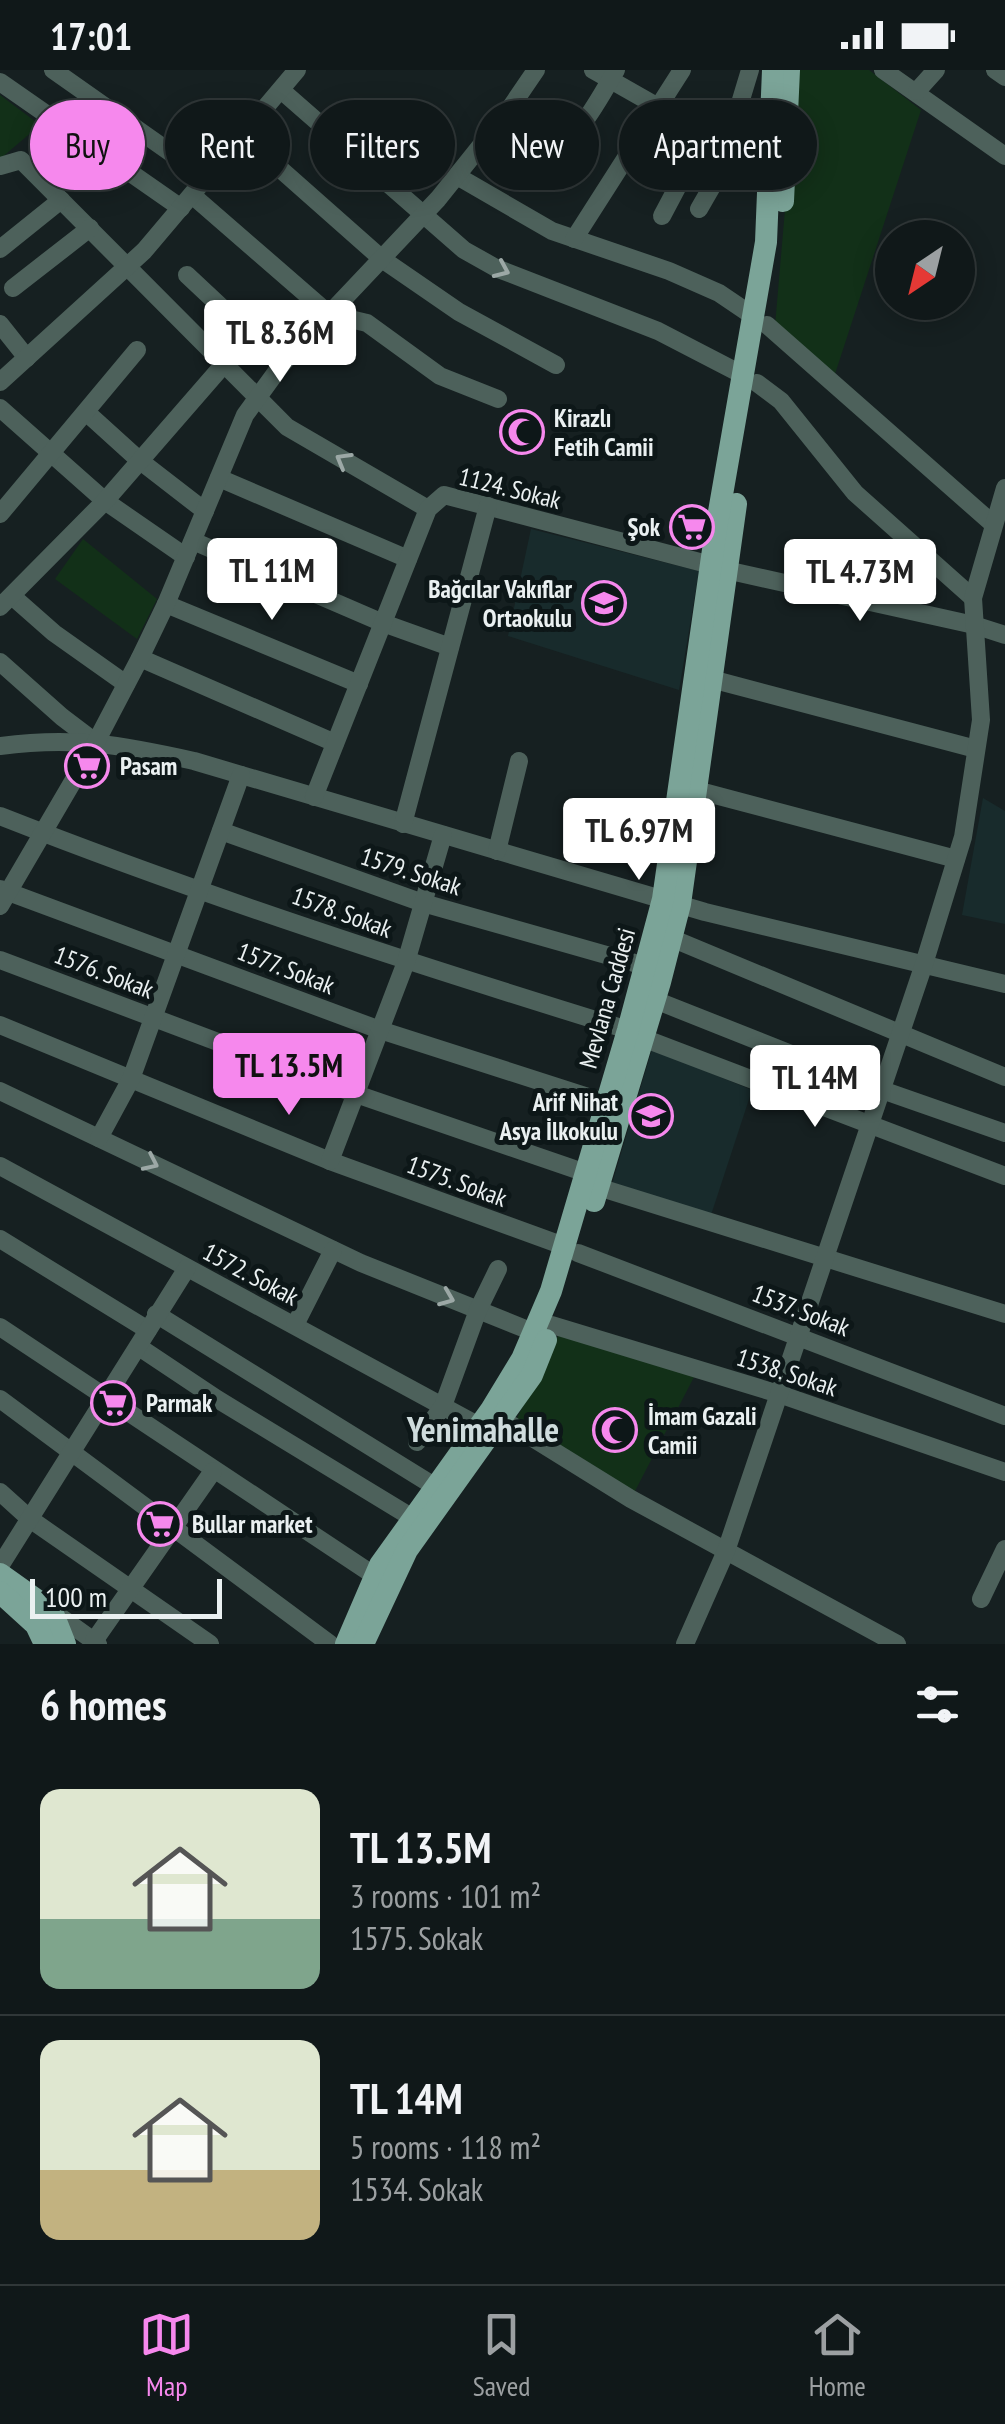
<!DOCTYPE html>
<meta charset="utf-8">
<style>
body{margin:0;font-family:"PT Sans Narrow",sans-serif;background:#192122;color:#f1f3f6;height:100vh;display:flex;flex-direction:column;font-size:38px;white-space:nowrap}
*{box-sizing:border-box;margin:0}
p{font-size:32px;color:#9ca0a2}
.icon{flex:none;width:55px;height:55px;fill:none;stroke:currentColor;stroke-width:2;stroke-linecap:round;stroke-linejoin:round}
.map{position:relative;height:1574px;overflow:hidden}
.side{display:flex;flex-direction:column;background:#101819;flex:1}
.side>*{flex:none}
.hud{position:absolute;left:30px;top:30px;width:945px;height:90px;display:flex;gap:20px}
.needle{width:65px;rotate:215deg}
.fabs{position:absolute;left:875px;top:150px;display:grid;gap:20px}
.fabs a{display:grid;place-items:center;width:100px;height:100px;border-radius:50%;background:#101819;box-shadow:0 5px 25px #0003,0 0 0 2px #303738;font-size:50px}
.scale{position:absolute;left:30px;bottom:25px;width:192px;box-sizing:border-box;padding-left:10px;border:5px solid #eaf0f1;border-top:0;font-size:28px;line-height:35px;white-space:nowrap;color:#eaf0f1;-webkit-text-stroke:8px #0d1718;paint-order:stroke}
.price{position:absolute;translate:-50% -85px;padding:0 22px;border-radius:10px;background:#fff;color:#222;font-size:32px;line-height:65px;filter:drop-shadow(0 2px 5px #0008)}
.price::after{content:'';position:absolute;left:50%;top:60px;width:30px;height:22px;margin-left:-15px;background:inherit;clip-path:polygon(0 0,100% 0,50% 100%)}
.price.current{background:#f688ed;color:#111}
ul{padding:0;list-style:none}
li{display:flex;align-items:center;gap:30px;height:250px;padding:0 40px}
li+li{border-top:2px solid #303738}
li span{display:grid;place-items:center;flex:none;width:280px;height:200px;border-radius:20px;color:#555}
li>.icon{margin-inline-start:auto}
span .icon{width:120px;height:120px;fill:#fffc;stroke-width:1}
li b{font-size:42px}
h2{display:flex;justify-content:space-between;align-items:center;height:120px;padding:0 40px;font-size:42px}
.tag{padding:0 35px;border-radius:45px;background:#101819;box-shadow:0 5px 25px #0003,0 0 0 2px #303738;font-size:35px;line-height:90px}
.tag.current{background:#f688ed;color:#111}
.status{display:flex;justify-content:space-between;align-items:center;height:70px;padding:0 50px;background:#101819;direction:ltr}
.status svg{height:28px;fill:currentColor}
.menu{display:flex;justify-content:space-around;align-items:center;height:140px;border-top:2px solid #303738;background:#101819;font-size:28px;color:#9ca0a2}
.menu a{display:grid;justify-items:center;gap:5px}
.menu .current{color:#f688ed}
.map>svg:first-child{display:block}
.built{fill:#182b2c}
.green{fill:#123018}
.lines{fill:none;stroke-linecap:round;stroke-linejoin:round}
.minor{stroke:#4d615b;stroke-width:18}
.major{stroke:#7ba498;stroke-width:22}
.oneway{stroke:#9ca8a6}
.labels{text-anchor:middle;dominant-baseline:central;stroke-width:10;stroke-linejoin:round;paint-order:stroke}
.poi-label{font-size:25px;font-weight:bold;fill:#eaf0f1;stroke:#0d1718;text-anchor:start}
.street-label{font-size:25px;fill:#eaf0f1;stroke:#0d1718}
.district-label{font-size:35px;font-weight:bold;fill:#cfdcdd;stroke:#0d1718}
</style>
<div class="status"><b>17:01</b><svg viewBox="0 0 49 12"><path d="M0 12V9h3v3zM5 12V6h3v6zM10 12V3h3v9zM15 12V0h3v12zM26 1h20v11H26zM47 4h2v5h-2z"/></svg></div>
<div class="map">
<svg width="1005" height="1574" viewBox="0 0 1005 1574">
<rect width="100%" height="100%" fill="#162021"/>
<g class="built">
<path d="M531 459 699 501 679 620 508 566Z"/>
<path d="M983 728 1005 741V854L962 845Z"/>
<path d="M652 979 752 1020 710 1148 611 1117Z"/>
</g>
<g class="green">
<path d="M797 0H869L921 40 835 304 775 256Z"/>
<path d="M0 25 40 55 0 89Z"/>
<path d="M83 469 157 529 137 569 55 509Z"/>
<path d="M560 1262 694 1307 634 1423 515 1352Z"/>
</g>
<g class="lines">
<g class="minor">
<path d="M53 0 171 83"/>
<path d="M593 0 660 38 730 70"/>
<path d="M883 0 1005 86"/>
<path d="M995 0 1005 7"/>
<path d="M0 12 181 138"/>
<path d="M281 20 464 180 496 198 658 261 743 305"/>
<path d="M917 21 936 0"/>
<path d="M493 61 540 90C575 76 598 31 616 0"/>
<path d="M243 66 382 189 459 242 556 295"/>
<path d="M0 96 21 90 287 357 428 439"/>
<path d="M457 106 552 161 669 201 719 223 753 246"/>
<path d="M192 125 329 244 367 253 440 306 498 329"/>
<path d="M699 139 718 106 750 0"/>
<path d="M662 146 707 61"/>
<path d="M574 169 682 0"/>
<path d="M0 179 61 130"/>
<path d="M187 205 282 294"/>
<path d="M13 218 90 158"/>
<path d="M0 254 27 288"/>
<path d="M767 255 993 454"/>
<path d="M0 312 144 181 297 0"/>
<path d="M757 313 781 331 855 423 973 528"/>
<path d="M0 338 105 431 186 487"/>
<path d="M86 342 139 390 205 441"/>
<path d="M219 408 408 489"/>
<path d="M0 444 137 280"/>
<path d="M193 471 383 553 450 577"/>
<path d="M726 500 974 555 1005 565"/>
<path d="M12 526 54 563 126 614"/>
<path d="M166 534 359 614"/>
<path d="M0 537 105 431 225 293"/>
<path d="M140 588 335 673"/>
<path d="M0 592 62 647 95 672"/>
<path d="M711 609 976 679"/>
<path d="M0 676C74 666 122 675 194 691L705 842 1005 914"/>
<path d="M696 720 956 789"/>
<path d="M314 727 428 439 444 425 711 495"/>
<path d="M0 746C206 827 417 895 628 960"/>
<path d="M403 754 488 436"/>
<path d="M221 761 423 833 645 896"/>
<path d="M497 781 519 691"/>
<path d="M0 819 380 960 607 1033"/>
<path d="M0 836 96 672 140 588 166 534 245 345 282 294 438 129 506 44 536 0"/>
<path d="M671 868 1005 1007"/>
<path d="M0 890 356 1024 586 1103"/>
<path d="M655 930 882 1020 1005 1063"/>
<path d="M0 955 330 1091 564 1176"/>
<path d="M643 968 1005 1106"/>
<path d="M0 1021 361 1193 533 1262"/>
<path d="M99 1068 131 1009 241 705"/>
<path d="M330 1091 406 892 443 765"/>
<path d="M0 1096 479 1356"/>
<path d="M598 1117 1005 1244"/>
<path d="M0 1169 148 1260"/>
<path d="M578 1183 1005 1346"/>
<path d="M156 1244 434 1416"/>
<path d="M295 1255 333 1180"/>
<path d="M552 1255 779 1324 1005 1402"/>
<path d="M0 1257 375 1506"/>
<path d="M139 1277 217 1329 411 1447"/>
<path d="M0 1329 330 1574"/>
<path d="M502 1349 631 1429 897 1574"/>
<path d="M417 1372 443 1336 478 1240 498 1199"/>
<path d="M0 1422 30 1449 210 1574"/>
<path d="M0 1496 187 1198"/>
<path d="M981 1529 1005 1479"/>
<path d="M52 1541 98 1574"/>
<path d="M94 1571 213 1401"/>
<path d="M685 1574 726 1481 924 894 963 767 981 650 973 528 1005 418"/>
</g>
<g class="major">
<path d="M783 131 789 0"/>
<path d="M594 1131 660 912 680 834 736 434"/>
<path d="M0 1504 52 1541 65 1574"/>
<path d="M0 1522 36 1555 45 1574"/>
<path d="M346 1574 380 1495 491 1340 522 1289 551 1221 628 960 663 829 716 459 766 172 773 0"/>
<path d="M363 1574 407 1480 532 1305 546 1270"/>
</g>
</g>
<defs><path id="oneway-chevron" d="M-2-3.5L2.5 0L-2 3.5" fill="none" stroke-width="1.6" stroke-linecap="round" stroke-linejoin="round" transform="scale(2.5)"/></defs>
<g class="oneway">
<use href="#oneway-chevron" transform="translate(502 200) rotate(24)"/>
<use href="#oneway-chevron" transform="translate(343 390) rotate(-150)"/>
<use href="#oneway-chevron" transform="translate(151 1093) rotate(25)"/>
<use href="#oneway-chevron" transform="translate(447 1228) rotate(22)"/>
</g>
<defs>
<g id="mosque-ring" transform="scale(2.25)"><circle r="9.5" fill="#0d1718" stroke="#f688ed" stroke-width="1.5"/><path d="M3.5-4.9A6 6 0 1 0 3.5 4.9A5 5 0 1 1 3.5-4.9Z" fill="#f688ed"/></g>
<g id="supermarket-ring" transform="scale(2.25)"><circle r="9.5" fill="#0d1718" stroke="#f688ed" stroke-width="1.5"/><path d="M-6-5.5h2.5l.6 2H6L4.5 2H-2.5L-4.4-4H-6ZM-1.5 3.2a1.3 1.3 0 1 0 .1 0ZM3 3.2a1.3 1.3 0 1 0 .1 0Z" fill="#f688ed"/></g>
<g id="school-ring" transform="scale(2.25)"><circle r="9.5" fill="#0d1718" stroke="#f688ed" stroke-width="1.5"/><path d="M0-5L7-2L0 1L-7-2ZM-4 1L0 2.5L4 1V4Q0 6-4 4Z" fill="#f688ed"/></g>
</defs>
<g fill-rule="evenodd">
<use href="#mosque-ring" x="522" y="362"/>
<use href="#supermarket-ring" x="692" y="457"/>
<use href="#school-ring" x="604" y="533"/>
<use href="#supermarket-ring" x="87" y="696"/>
<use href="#school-ring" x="651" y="1046"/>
<use href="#supermarket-ring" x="113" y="1333"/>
<use href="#mosque-ring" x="615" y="1360"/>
<use href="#supermarket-ring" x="160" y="1454"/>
</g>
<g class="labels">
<g class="poi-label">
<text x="554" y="348">Kirazlı<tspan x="554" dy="29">Fetih Camii</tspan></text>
<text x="660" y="457" text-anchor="end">Şok</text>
<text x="572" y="519" text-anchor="end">Bağcılar Vakıflar<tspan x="572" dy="29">Ortaokulu</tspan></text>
<text x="120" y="696">Pasam</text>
<text x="618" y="1032" text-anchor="end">Arif Nihat<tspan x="618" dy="29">Asya İlkokulu</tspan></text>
<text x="146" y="1333">Parmak</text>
<text x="648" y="1346">İmam Gazali<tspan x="648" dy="29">Camii</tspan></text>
<text x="192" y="1454">Bullar market</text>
</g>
<g class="street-label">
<text transform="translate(510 418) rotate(14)">1124. Sokak</text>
<text transform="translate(411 801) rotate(18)">1579. Sokak</text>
<text transform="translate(342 842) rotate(20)">1578. Sokak</text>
<text transform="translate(286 898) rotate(21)">1577. Sokak</text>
<text transform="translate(104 902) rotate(21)">1576. Sokak</text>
<text transform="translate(607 928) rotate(-74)">Mevlana Caddesi</text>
<text transform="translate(457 1111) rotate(20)">1575. Sokak</text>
<text transform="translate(251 1204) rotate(28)">1572. Sokak</text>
<text transform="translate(801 1240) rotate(21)">1537. Sokak</text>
<text transform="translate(787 1302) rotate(18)">1538. Sokak</text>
</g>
<g class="district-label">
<text x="483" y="1359">Yenimahalle</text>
</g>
</g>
</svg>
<div class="fabs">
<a><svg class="needle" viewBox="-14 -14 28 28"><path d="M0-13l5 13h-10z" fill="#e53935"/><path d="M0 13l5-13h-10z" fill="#9ca0a2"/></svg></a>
</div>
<div class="scale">100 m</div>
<b class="price" style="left:280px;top:315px">TL 8.36M</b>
<b class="price" style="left:272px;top:553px">TL 11M</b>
<b class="price" style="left:860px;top:554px">TL 4.73M</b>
<b class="price" style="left:639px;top:813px">TL 6.97M</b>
<b class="price current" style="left:289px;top:1048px">TL 13.5M</b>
<b class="price" style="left:815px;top:1060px">TL 14M</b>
<div class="hud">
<a class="tag current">Buy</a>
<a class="tag">Rent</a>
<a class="tag">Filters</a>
<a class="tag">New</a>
<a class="tag">Apartment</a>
</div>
</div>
<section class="side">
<h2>6 homes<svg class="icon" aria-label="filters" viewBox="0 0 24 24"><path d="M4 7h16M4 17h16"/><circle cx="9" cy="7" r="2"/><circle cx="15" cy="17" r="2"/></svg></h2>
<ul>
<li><span style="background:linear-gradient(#dfe7d0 65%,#7fa58c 0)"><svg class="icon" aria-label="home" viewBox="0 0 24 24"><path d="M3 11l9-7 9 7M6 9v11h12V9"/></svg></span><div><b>TL 13.5M</b><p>3 rooms · 101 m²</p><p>1575. Sokak</p></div></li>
<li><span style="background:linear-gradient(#dfe7d0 65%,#c2b280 0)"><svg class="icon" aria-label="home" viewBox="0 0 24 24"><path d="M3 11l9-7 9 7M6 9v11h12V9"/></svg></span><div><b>TL 14M</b><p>5 rooms · 118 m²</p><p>1534. Sokak</p></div></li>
</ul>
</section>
<nav class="menu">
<a class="current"><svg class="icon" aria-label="map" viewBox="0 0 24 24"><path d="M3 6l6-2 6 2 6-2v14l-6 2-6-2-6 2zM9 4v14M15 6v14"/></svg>Map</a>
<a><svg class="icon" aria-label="saved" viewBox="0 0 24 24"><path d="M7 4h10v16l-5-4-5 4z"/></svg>Saved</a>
<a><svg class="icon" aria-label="home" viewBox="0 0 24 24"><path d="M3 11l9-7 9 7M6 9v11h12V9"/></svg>Home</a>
</nav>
